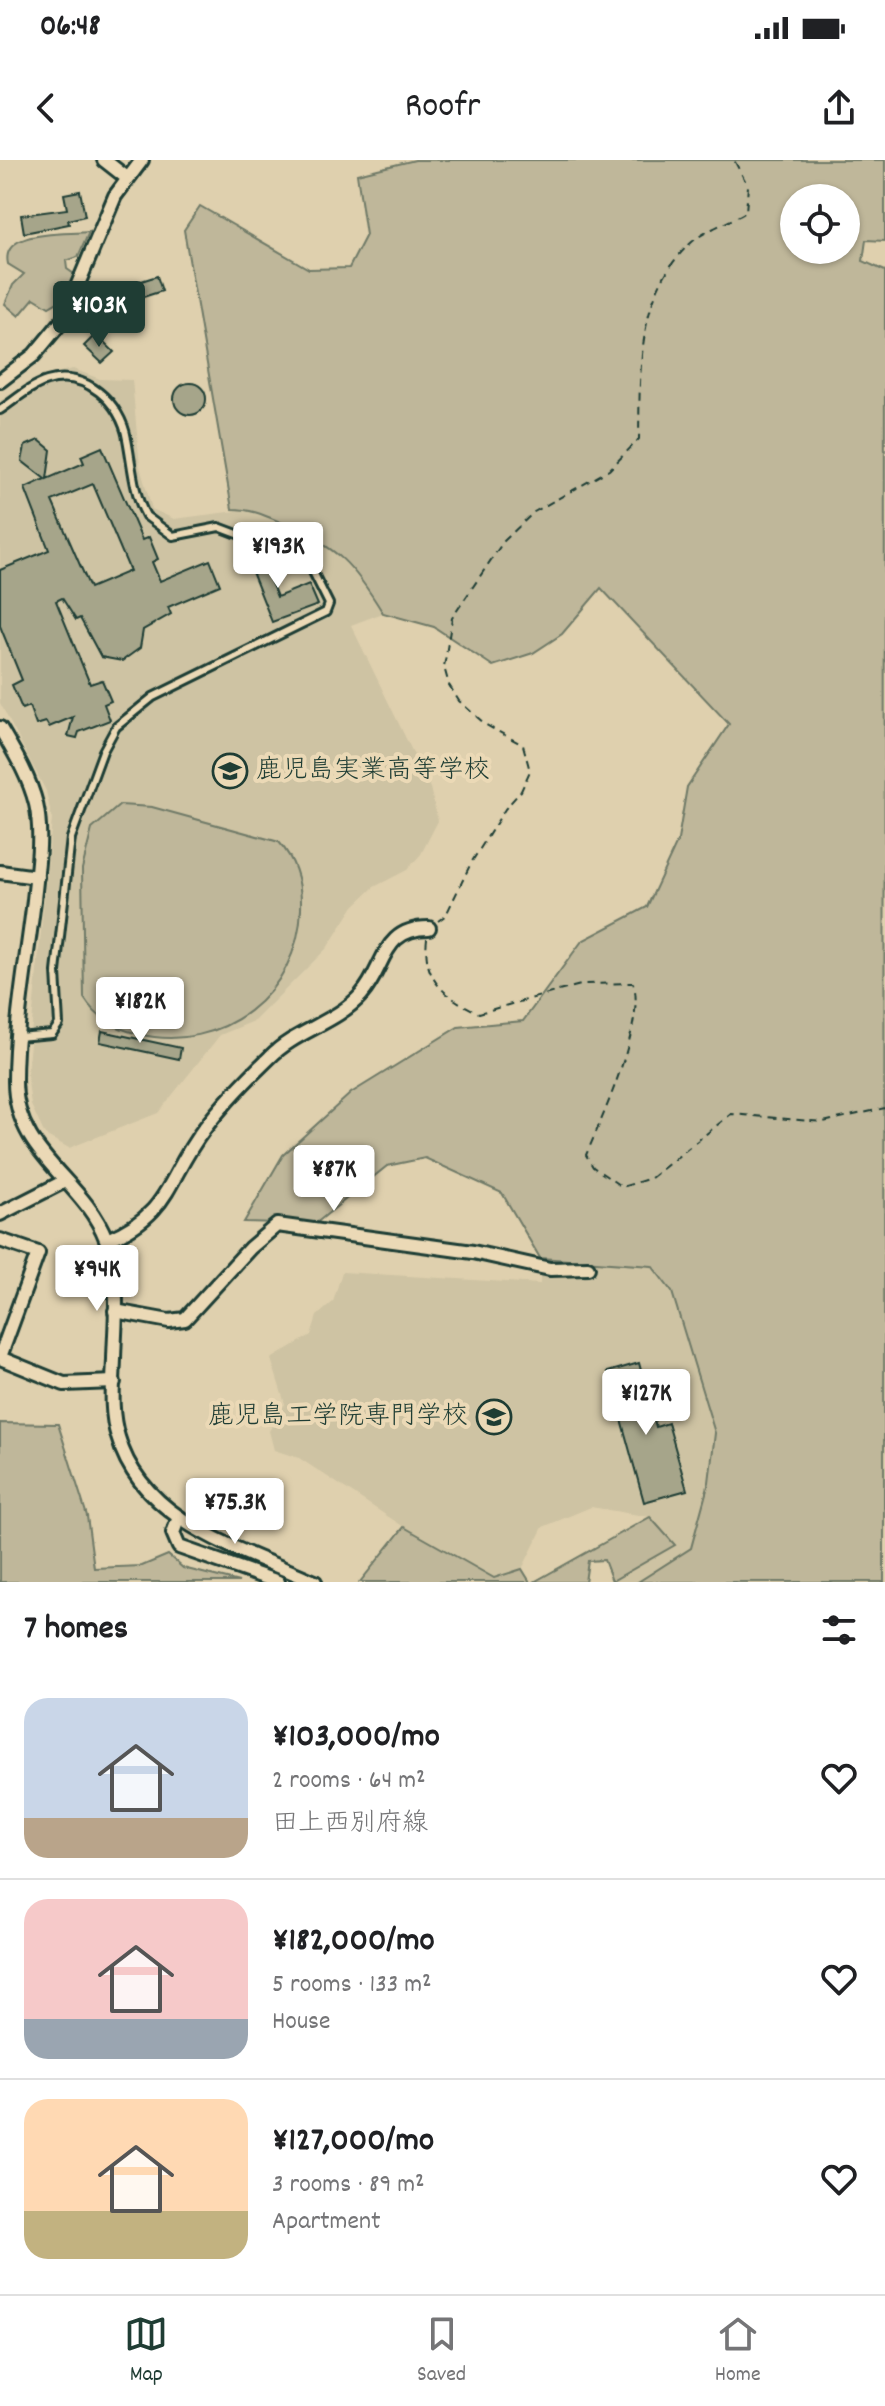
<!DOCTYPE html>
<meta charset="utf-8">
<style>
body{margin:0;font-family:Dekko,"Klee One",sans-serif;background:#f2f2f2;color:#202124;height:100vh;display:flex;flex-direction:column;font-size:30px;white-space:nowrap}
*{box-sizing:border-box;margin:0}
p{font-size:26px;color:#757577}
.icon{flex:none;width:44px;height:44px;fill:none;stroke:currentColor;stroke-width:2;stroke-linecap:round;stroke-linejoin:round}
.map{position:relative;height:1422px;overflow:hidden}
.side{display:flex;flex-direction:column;background:#fff;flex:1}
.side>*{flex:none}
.tools{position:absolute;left:780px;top:24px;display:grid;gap:16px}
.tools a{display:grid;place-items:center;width:80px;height:80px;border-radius:50%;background:#fff;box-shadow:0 2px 6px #0004;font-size:40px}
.price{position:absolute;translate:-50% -68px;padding:0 18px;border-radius:8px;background:#fff;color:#222;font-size:26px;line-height:52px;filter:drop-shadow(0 2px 4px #0008)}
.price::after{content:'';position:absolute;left:50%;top:48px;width:24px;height:18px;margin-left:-12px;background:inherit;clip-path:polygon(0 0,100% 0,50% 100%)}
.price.active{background:#1f3d34;color:#fff}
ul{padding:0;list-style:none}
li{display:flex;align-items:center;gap:24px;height:200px;padding:0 24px}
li+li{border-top:2px solid #e0e0e0}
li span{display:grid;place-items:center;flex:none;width:224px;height:160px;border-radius:24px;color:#555}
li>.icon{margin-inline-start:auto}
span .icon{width:96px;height:96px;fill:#fffc;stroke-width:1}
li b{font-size:34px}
h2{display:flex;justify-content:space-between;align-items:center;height:96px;padding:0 24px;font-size:34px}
.status{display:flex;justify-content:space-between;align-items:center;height:56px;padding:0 40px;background:#fff;direction:ltr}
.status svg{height:22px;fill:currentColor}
header{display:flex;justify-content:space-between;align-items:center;height:104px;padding:0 24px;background:#fff;font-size:36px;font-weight:600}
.tabs{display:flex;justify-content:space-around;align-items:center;height:112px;border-top:2px solid #e0e0e0;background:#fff;font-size:22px;color:#757577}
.tabs a{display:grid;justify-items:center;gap:4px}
.tabs .active{color:#1f3d34}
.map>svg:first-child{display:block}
.built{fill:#cec3a3}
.green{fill:#bfb79a;stroke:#6f7a67;stroke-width:2;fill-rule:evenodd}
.building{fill:#a6a58a;stroke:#1f3d34;stroke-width:2;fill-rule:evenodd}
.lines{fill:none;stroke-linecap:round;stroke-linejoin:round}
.lane-casing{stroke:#1f3d34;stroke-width:12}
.street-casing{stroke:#1f3d34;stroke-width:18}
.path{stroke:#1f3d34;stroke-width:2;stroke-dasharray:8 6;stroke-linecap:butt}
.lane{stroke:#ebd9b6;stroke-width:6}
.street{stroke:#ebd9b6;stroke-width:12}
.labels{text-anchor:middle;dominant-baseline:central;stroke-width:8;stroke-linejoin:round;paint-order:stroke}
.poi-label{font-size:26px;fill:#1f3d34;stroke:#ebd9b6;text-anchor:start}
</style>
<div class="status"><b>06:48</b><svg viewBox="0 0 49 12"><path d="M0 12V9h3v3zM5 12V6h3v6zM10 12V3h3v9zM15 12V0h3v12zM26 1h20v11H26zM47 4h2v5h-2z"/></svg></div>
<header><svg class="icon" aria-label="back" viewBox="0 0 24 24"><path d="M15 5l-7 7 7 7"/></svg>Roofr<svg class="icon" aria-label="share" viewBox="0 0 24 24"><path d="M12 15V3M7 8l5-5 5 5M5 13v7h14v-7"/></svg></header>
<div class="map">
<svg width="885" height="1422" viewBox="0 0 885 1422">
<rect width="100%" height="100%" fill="#dfd0ae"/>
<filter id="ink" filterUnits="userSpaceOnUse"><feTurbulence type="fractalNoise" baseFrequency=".0125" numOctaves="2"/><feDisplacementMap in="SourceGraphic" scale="16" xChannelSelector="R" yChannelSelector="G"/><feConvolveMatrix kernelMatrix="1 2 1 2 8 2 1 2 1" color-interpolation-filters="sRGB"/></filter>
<g filter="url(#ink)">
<g class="built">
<path d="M73 209 100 219 132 220 140 307 152 349 174 359 252 349 327 384 360 417 383 453 351 465 430 628 438 661 421 694 407 710 374 727 354 746 327 788 254 861 220 875 158 953 69 988 45 975 31 945 27 914 52 659 46 631 0 543V241L38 217Z"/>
<path d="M540 1098 652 1106 672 1132 715 1273 709 1322 691 1389 638 1422H610L674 1385 650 1357 591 1347 543 1367 522 1409 494 1418 404 1367 299 1298 274 1290 269 1271 285 1244 271 1199 311 1175 317 1156 333 1142 342 1112 540 1124Z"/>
</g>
<g class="green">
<path d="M415 0H885V81L866 80 863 101 885 111 884 1422H638L691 1388 709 1322 715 1273 672 1132 652 1106 540 1098 502 1033 425 998 387 1006 315 1064 244 1062 283 995 351 933 458 867 523 861 582 781 647 747 678 680 687 627 729 564 601 428 562 474 533 493 493 506 434 467 383 453C353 404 338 388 285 364 266 356 253 349 232 349L184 70 200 46 309 109 349 108 366 75 357 14ZM794 38H846V90H794Z"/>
<path d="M89 72 78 97 66 101 67 109 74 114 66 137 49 147 34 138 19 156 5 144 13 125 24 114 8 104C0 69 65 75 89 72Z"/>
<path d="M120 645 152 647 279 682C296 701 302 723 301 749 298 834 222 894 138 874 115 868 97 859 84 838L82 709 92 669Z"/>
<path d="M0 1263 58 1264 87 1356 94 1408 142 1406 168 1395 183 1408 239 1422H0Z"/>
<path d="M650 1357 675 1385 612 1421 604 1400 588 1401 585 1422H534Z"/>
<path d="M404 1367 494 1418 522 1409 530 1422H360Z"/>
</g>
<g class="building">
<path d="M80 31 85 56 68 60 69 64 24 73 21 55 67 49 64 34Z"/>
<path d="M157 116 162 131 140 138 135 123Z"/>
<path d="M96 174 114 192 102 203 84 186Z"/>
<circle cx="190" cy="239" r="16"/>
<path d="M39 280 51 290 47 319 84 303 81 296 102 287 142 380 149 377 158 399 152 402 160 421 210 400 220 425 168 447 171 454 143 470 140 488 122 501 101 497 80 458 76 460 62 438 56 441 90 524 102 520 111 541 104 544 110 560 79 572 77 578 68 576 73 557 49 567 46 562 36 565 29 546 22 549 12 525 22 520 0 466V410L49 390 25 328 45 319 22 301 25 286ZM93 324 130 411 90 428 52 341Z"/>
<path d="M248 385 257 388 277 437 309 424 318 445 272 462 242 387Z"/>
<path d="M102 871 181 888 179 899 100 882Z"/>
<path d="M639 1203 656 1267 668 1263 687 1330 644 1342 608 1212Z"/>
</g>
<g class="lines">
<g class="lane-casing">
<path id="lane" d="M0 250C15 240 30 226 47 221 85 209 121 243 127 279 132 304 133 333 146 356L173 376 219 367 280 390 310 406 329 444 326 452 153 537 116 567 103 591 71 678 56 812 59 864 52 874 18 877"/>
</g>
<g class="street-casing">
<g id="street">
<path d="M104 0 127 18"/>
<path d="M0 221 34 195 63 160 115 36 142 0"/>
<path d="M0 568C14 592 29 616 36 644 43 674 37 710 34 740 27 800 15 861 15 921 15 995 83 1019 106 1079 121 1117 115 1160 114 1199 113 1226 110 1252 118 1277 142 1363 244 1390 315 1422"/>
<path d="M0 712 37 717"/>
<path d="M0 1054 63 1022"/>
<path d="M0 1080 38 1093 0 1197"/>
<path d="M107 1080C172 1053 166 1019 204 969 223 944 247 919 270 897 295 871 336 863 361 835 386 807 381 768 429 768"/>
<path d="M115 1151 169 1161 185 1159 250 1088 277 1065 473 1092 550 1109 588 1108"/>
<path d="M0 1198 64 1224 114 1222"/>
<path d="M179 1357 173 1373 179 1387 278 1422"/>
</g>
</g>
<g class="path">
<path d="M438 761 446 755 471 703 505 649 521 631 530 611 523 585 486 565 459 541 449 525 444 507 452 458 503 382 534 352 609 310 639 279C640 212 636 131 692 82 707 69 730 62 746 52L748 26 734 0"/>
<path d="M427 778C422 820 444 836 479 853L584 824 633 823C647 858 602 959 586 995L593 1007 622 1027 651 1018 731 954 823 962 885 948"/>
</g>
<use href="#lane" class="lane"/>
<use href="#street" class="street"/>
</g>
</g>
<defs>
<g id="school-ring" transform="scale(1.8)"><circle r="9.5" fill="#ebd9b6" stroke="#1f3d34" stroke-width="1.5"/><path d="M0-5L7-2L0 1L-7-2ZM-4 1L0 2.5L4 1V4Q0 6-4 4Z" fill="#1f3d34"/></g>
<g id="university-ring" transform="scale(1.8)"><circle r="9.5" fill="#ebd9b6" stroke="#1f3d34" stroke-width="1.5"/><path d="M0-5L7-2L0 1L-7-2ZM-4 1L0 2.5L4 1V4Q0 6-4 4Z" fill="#1f3d34"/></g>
</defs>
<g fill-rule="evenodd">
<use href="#school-ring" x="230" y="611"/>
<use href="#university-ring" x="494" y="1257"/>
</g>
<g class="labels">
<g class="poi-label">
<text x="256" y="611">鹿児島実業高等学校</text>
<text x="468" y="1257" text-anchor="end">鹿児島工学院専門学校</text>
</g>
</g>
</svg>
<div class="tools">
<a><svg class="icon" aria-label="locate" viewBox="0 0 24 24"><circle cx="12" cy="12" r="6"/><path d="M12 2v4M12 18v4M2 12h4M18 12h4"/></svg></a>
</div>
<b class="price active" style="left:99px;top:189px">¥103K</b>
<b class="price" style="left:278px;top:430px">¥193K</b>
<b class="price" style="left:140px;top:885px">¥182K</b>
<b class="price" style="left:334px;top:1053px">¥87K</b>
<b class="price" style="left:97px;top:1153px">¥94K</b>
<b class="price" style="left:646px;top:1277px">¥127K</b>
<b class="price" style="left:235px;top:1386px">¥75.3K</b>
</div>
<section class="side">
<h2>7 homes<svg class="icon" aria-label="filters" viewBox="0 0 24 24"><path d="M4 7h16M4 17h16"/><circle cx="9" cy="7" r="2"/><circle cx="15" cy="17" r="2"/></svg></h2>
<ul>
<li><span style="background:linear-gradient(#c9d6e8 75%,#b9a48a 0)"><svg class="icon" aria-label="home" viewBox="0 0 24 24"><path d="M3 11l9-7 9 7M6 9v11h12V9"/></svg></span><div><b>¥103,000/mo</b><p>2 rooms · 64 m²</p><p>田上西別府線</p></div><svg class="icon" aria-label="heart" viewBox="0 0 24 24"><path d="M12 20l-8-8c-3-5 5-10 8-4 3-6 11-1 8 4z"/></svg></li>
<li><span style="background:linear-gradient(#f6c9c9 75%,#9aa5b1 0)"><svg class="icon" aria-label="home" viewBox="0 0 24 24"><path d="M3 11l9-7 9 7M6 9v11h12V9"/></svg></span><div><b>¥182,000/mo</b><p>5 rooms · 133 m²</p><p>House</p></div><svg class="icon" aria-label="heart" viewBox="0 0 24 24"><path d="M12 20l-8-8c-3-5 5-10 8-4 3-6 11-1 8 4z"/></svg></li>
<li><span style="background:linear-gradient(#ffd9b3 70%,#c2b280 0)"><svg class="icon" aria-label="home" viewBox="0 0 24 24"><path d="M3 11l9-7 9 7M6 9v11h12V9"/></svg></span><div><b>¥127,000/mo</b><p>3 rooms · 89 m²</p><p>Apartment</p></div><svg class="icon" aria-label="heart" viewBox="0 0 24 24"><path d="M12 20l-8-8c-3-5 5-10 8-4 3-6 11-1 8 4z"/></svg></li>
</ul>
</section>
<nav class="tabs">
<a class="active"><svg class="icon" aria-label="map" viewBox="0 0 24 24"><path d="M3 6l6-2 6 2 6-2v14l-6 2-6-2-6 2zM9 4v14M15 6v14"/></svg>Map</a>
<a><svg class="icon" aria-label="saved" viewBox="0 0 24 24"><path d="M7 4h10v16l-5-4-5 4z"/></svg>Saved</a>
<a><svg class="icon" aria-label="home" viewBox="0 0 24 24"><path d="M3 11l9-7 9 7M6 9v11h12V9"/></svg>Home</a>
</nav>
